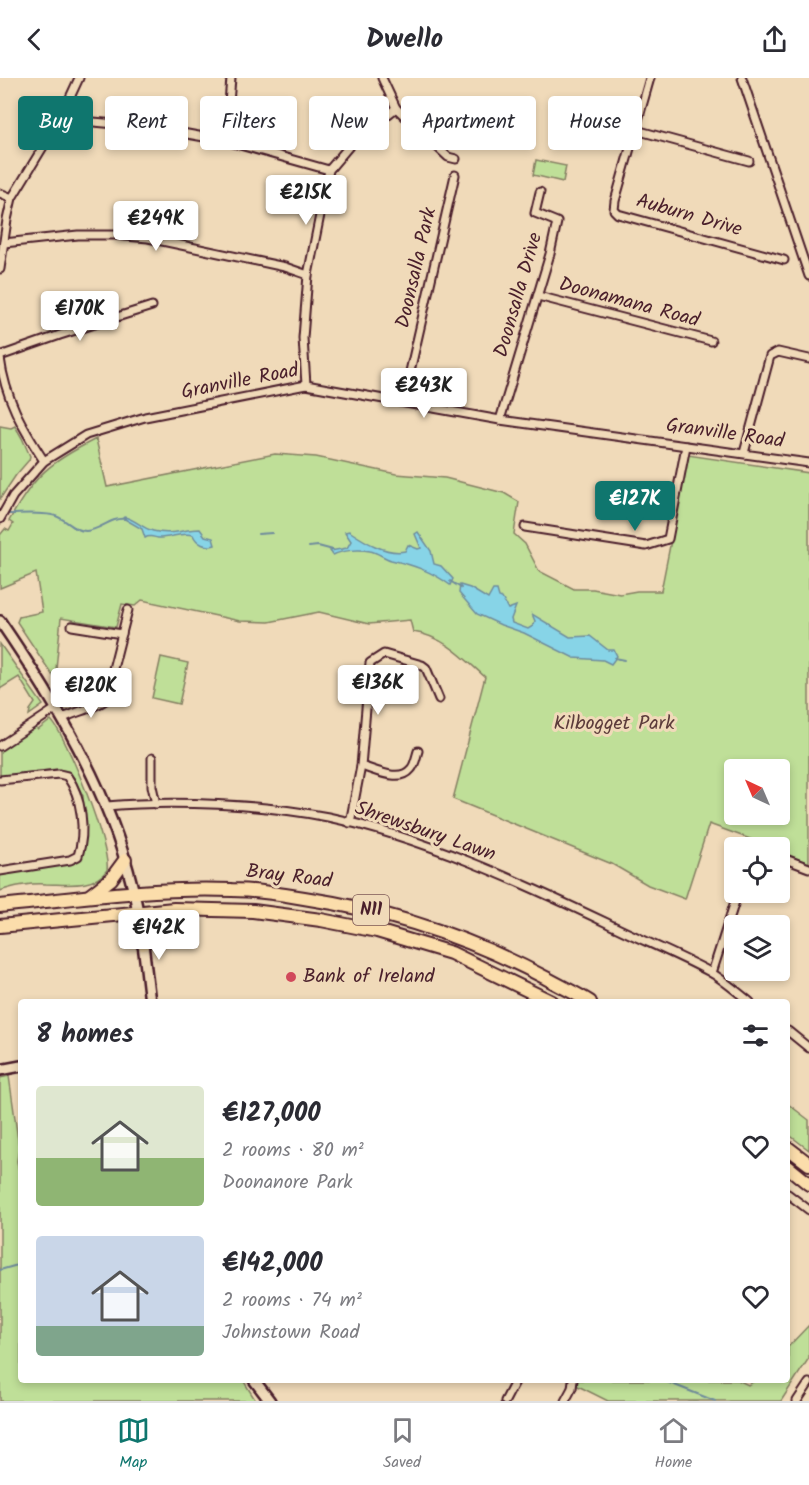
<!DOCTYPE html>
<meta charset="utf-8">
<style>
body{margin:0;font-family:Kalam,sans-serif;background:#f2f2f3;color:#2b2b33;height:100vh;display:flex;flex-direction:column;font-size:22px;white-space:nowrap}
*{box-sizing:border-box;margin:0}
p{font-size:20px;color:#7c7c81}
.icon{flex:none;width:33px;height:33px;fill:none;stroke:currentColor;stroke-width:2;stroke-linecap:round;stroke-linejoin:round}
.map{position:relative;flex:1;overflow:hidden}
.details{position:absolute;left:18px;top:921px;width:772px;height:384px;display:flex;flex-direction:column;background:#fff;border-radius:6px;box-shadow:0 3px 9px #0003}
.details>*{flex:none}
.top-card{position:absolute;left:18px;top:18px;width:774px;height:54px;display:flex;gap:12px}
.needle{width:39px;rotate:316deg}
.buttons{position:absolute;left:724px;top:681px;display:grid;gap:12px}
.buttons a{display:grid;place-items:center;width:66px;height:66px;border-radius:6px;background:#fff;box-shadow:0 3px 9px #0003;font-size:30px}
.price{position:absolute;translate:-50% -51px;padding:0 14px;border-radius:6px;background:#fff;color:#222;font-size:20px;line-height:39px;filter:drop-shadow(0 2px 3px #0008)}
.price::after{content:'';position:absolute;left:50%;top:36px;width:18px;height:14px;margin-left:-9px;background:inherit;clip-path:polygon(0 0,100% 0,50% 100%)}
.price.active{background:#0f766e;color:#fff}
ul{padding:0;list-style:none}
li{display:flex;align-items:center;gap:18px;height:150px;padding:0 18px}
li span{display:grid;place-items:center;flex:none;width:168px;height:120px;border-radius:6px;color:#555}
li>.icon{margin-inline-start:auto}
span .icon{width:72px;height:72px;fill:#fffc;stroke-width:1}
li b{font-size:26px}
h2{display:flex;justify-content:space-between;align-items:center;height:72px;padding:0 18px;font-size:26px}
.chip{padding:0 21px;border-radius:6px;background:#fff;box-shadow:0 3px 9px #0003;font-size:21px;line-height:54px}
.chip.active{background:#0f766e;color:#fff}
header{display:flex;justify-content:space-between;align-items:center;height:78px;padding:0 18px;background:#fff;font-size:27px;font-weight:700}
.tab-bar{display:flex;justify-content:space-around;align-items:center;height:84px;border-top:2px solid #e1e1e2;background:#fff;font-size:16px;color:#7c7c81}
.tab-bar a{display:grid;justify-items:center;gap:3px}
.tab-bar .active{color:#0f766e}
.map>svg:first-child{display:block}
.green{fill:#bfdf98;stroke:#847f62;stroke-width:1.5;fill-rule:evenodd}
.water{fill:#87d4e7;stroke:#6f8c9c;stroke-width:1.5}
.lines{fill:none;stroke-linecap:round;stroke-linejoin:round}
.stream{stroke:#6f8c9c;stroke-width:2}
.street-casing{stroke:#4a1f2b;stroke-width:11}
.secondary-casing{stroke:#4a1f2b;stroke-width:14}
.highway-casing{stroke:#4a1f2b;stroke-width:16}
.street{stroke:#f0dab9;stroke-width:7}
.secondary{stroke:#f0dab9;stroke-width:9}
.highway{stroke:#fbddab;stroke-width:12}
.poi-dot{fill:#d1495b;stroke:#f0dab9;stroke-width:2}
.labels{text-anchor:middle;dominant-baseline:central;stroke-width:6;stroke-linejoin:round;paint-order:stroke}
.shield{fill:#f0dab9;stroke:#7c5756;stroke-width:1.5}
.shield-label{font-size:18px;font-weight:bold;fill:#4a1f2b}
.street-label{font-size:20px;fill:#4a1f2b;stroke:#f0dab9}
.park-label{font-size:20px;fill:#5c3c3b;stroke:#f0dab9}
.poi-label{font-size:20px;fill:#4a1f2b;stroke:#f0dab9;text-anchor:start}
</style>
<header><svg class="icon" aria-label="back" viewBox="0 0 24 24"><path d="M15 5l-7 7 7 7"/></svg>Dwello<svg class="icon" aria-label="share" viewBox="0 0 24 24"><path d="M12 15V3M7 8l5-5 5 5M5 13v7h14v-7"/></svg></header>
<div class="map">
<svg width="809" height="1323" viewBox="0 0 809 1323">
<rect width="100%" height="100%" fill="#f0dab9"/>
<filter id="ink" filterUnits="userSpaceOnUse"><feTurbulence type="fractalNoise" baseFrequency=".0167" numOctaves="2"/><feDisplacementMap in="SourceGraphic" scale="12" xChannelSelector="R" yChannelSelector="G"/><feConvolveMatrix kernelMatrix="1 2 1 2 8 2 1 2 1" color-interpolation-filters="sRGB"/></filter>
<g filter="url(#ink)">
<g class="green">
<path d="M536 82 566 88 563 104 533 97Z"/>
<path d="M0 348 11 350 15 348 22 360 30 378 29 382 16 397 0 421Z"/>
<path d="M96 361 107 409 275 376 316 379 396 396 445 400 504 415 519 424 514 456 525 466 539 493 574 511H593L620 516 637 513H661L688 377 809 395V786L780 773V770L772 769 709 746 685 821 648 807 612 786 453 721 485 599C463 579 443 558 413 554L410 542 369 546 319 534 269 544 240 543 142 522 135 528 122 526 116 549 61 540 55 601 17 544 19 539 42 534 36 495 0 510V457L5 451 9 453 13 446 9 443C34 397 50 384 96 361ZM735 692H780V736H735Z"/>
<path d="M0 566 43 627 29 637 30 632 35 625 19 599 0 611Z"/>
<path d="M161 579 188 585 179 626 152 620Z"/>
<path d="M51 642C67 658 111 770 107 792 94 811 66 806 46 806 32 805 13 808 0 813V796L69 785 84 773 83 718 74 700 68 693 57 691 0 698V672L35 649 38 652Z"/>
<path d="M9 998 19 1069 17 1083 21 1104V1302H243L256 1323H0V1000Z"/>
<path d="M788 1026 809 1042V1072L788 1056Z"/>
<path d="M809 1247V1280L781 1323H608L576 1307V1302H738L748 1307 756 1302H788V1269Z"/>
</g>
<g class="water">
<path d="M124 439C135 441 142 450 153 453 172 458 183 451 200 451L205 458 213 460 215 467C206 470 197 466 193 457 181 454 171 460 158 460 152 459 150 457 145 460L142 451 123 440Z"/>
<path d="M349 453C364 463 386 477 405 473L408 467 418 471 421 470 415 456 418 454 431 473 434 486 441 488 453 501 450 507C431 493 413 487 391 482 384 480 377 474 370 473 359 471 343 472 333 477L330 473 347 470 351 463 345 454Z"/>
<path d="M460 507 470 510 488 521 493 512H497L499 519 502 520 508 531 516 528 511 541 512 545 528 551 533 548 535 543 532 536 570 559 590 558 608 572H614L617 578 611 586 603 582 574 580 524 555 501 547 477 536 459 515Z"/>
</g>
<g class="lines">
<g class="stream">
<path d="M6 436C21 436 37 434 52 437 65 439 73 453 86 453 100 453 110 439 125 441"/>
<path d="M258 456 272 455"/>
<path d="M309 469 318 468 333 472"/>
<path d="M450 503 461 510"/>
<path d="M615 580 625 582"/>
<path d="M0 1192 21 1186"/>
<path d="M662 1302 715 1323"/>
</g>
<g class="street-casing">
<g id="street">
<path d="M382 0 396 30 448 79 456 81"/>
<path d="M650 0 615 123 614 132 618 136 784 182"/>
<path d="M742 0 809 198"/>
<path d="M60 41 149 49 226 63 329 92"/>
<path d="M636 52 749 83"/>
<path d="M226 63 231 0"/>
<path d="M0 115 12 120"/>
<path d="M4 165 78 157H115L148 160 285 189 308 197"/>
<path d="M0 191 7 142 12 120 60 41 79 0"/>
<path d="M538 218 711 263"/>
<path d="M0 278 60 257 152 228"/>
<path d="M0 280C5 320 22 349 44 383"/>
<path d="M306 307 303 260 308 197 329 92 351 66 396 30"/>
<path d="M403 324 455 97"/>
<path d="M500 342 550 176 557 144 535 135 540 114"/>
<path d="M744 375 770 278 778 274 809 281"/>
<path d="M0 441 13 418 44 383 86 357 145 339 306 307 500 342 809 385"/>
<path d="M525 449 646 468 668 461 686 368"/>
<path d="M72 548 122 556"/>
<path d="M63 640C73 635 99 628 105 622L128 532"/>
<path d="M0 668 57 630"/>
<path d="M152 680V708L156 726"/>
<path d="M361 688C375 692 400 705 411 691 415 687 416 679 418 673"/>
<path d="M0 702 59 696 67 698C82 719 86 753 78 778L70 782 0 793"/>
<path d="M107 728C174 722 262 726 328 739 422 759 521 804 607 845 641 862 677 876 710 894 724 902 737 914 750 924"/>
<path d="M350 745 361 688 370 585 384 576 422 587 426 590 439 621"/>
<path d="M780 779 809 790"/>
<path d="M712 895 738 814"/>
<path d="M788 953 809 970"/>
<path d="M788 1116 809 1132"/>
<path d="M505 1323 516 1302"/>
<path d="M565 1323 572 1310 573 1302"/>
<path d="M797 1323 809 1305"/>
</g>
</g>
<g class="secondary-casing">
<g id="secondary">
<path d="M0 543C56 625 108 710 132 807 142 845 145 885 150 924"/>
<path d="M0 992 21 988"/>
<path d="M254 1302 270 1323"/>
</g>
</g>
<g class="highway-casing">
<g id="highway">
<path d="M89 818 111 801 125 782"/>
<path d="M0 828C77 820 154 809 232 812 256 812 280 816 304 820 390 833 469 859 546 900 560 908 576 915 590 924"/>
<path d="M0 848 174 831 253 833 321 842 377 853 451 875 552 924"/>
<path d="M143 866 160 849 192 833"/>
<path d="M788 1070 809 1086"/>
<path d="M788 1089 809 1106"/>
</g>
</g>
<use href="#street" class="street"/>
<use href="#secondary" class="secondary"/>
<use href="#highway" class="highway"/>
</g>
</g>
<circle class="poi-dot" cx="291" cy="899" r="6"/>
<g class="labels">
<rect class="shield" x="353" y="817" width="36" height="30" rx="4.5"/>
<g class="shield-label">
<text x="371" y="832">N11</text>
</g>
<g class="street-label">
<text transform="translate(689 138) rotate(16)">Auburn Drive</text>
<text transform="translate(417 190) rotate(-77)">Doonsalla Park</text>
<text transform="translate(519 217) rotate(-74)">Doonsalla Drive</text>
<text transform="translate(629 225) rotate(15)">Doonamana Road</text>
<text transform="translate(240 304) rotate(-11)">Granville Road</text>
<text transform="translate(725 356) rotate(8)">Granville Road</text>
<text transform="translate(425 754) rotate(19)">Shrewsbury Lawn</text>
<text transform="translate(289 799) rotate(7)">Bray Road</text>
</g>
<g class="park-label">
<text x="614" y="646">Kilbogget Park</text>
</g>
<g class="poi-label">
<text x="303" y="899">Bank of Ireland</text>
</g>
</g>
</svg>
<div class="buttons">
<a><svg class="needle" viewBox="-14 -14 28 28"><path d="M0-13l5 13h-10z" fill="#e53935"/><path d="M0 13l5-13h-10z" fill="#7c7c81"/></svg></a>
<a><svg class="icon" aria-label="locate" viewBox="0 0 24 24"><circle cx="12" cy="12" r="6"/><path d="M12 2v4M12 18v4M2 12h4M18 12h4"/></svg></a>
<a><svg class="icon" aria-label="layers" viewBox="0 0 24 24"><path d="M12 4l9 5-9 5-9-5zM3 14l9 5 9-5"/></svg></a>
</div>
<b class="price" style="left:306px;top:148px">€215K</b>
<b class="price" style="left:156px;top:174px">€249K</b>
<b class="price" style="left:80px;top:264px">€170K</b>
<b class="price" style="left:424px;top:341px">€243K</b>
<b class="price active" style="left:635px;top:454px">€127K</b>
<b class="price" style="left:378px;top:638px">€136K</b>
<b class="price" style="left:91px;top:641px">€120K</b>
<b class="price" style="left:159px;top:883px">€142K</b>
<div class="top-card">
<a class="chip active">Buy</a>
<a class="chip">Rent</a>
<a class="chip">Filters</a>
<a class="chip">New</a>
<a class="chip">Apartment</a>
<a class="chip">House</a>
</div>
<section class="details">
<h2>8 homes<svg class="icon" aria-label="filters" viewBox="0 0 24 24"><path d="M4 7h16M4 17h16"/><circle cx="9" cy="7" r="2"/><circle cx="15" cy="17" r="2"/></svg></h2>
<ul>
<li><span style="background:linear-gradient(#dfe7d0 60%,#8fb573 0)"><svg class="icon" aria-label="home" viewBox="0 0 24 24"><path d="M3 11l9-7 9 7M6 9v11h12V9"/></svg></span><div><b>€127,000</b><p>2 rooms · 80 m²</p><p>Doonanore Park</p></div><svg class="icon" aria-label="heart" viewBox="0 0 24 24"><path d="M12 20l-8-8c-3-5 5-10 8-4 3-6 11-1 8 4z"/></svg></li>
<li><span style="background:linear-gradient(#c9d6e8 75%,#7fa58c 0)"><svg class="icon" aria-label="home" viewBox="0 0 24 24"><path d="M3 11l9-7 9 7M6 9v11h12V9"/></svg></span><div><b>€142,000</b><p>2 rooms · 74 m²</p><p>Johnstown Road</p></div><svg class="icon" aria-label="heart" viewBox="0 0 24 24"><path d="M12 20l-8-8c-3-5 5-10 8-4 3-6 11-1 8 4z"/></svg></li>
</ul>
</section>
</div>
<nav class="tab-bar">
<a class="active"><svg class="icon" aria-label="map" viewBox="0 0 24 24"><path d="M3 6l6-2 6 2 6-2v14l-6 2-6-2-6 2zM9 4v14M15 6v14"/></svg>Map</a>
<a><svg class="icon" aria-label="saved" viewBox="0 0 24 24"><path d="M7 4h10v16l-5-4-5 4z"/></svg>Saved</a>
<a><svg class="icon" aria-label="home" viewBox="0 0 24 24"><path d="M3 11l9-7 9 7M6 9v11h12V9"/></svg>Home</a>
</nav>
